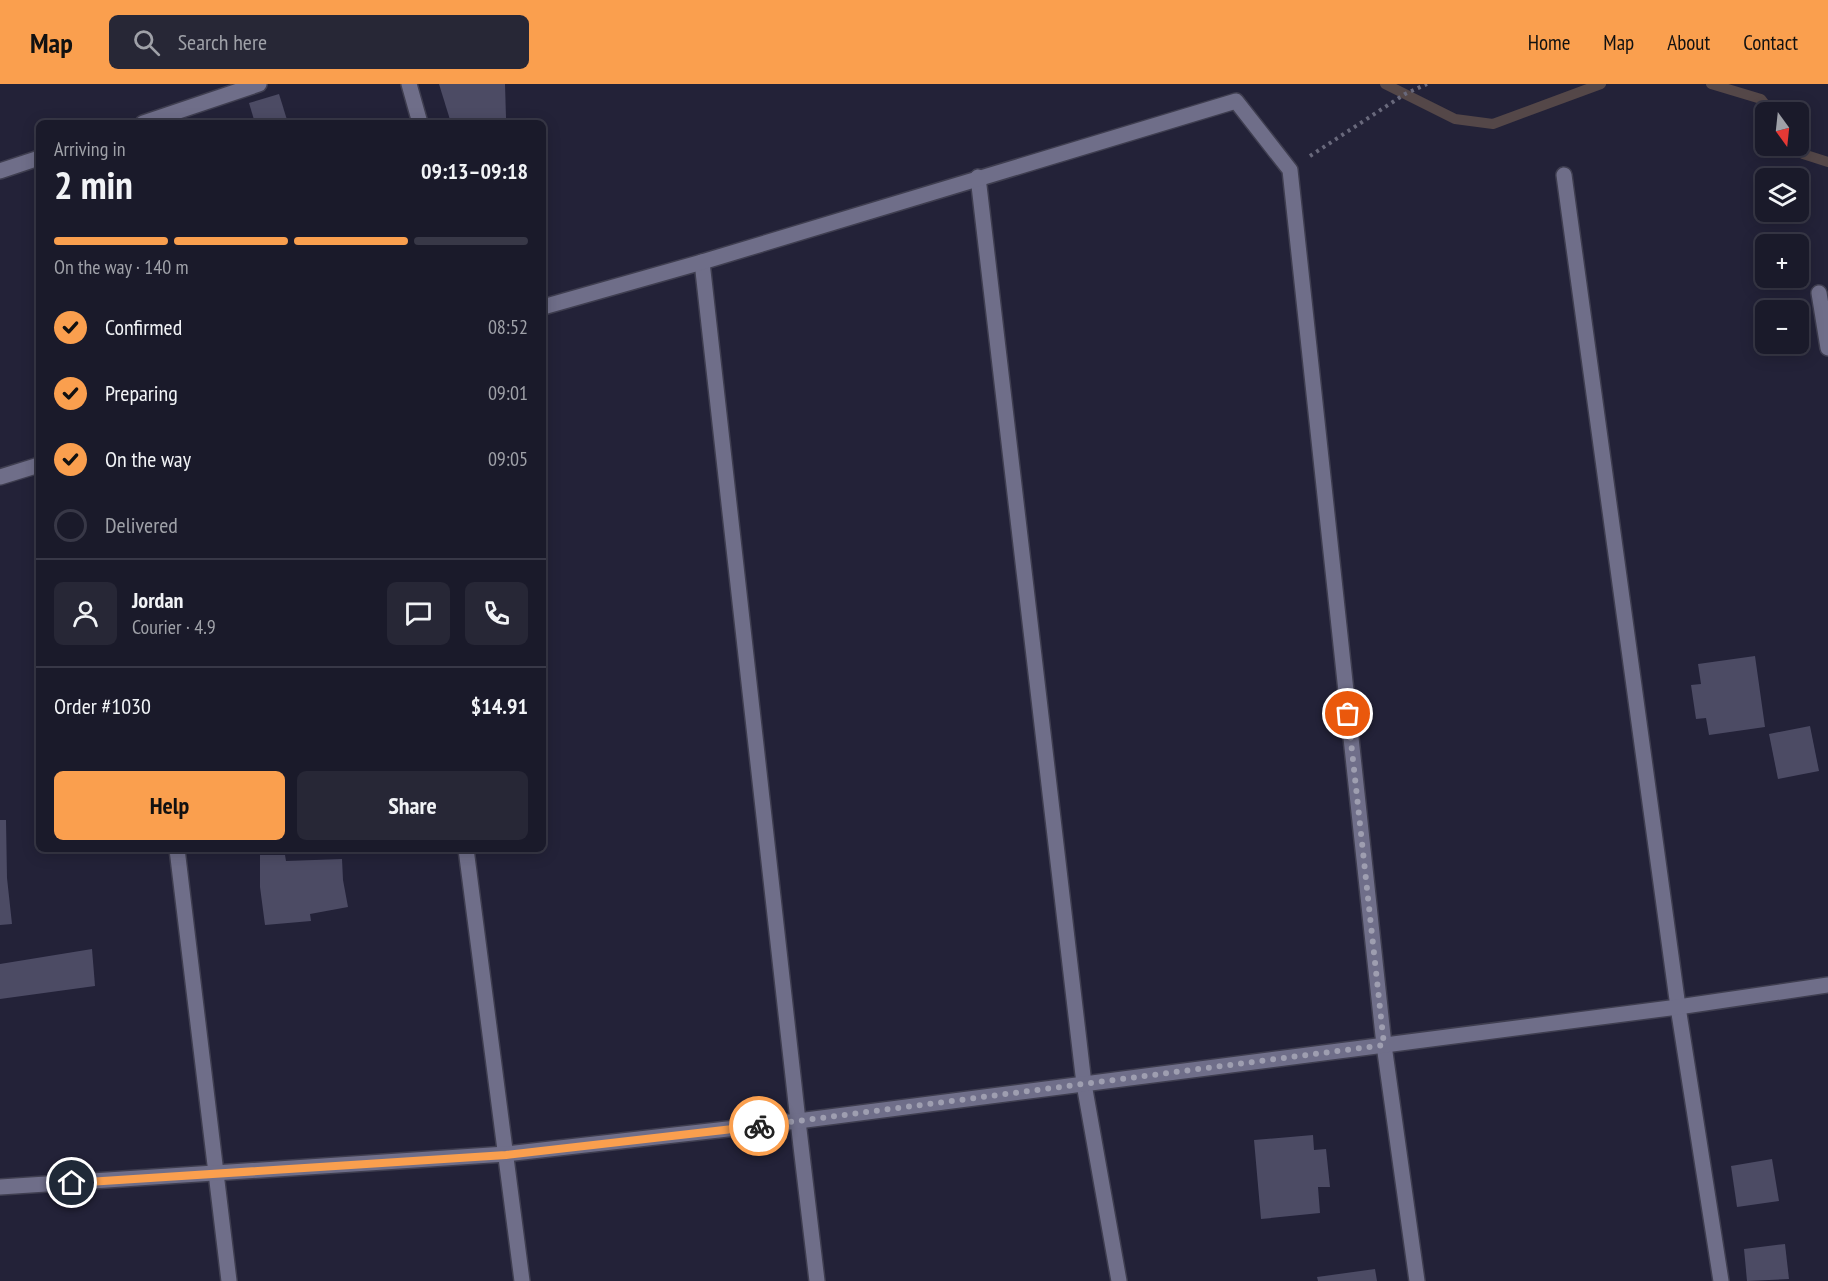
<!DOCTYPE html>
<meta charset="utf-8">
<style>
body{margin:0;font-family:"PT Sans Narrow",sans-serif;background:#272736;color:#f1f3f6;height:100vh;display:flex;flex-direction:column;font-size:22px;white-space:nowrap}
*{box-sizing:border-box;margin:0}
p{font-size:20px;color:#9fa1a8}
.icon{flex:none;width:33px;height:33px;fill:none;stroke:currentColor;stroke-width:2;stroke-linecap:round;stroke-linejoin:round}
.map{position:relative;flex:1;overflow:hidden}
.drawer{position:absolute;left:36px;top:36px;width:510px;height:732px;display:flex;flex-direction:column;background:#1a1a2a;border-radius:9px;box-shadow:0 3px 15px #0003,0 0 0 2px #383847}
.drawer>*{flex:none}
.needle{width:39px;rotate:165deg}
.fabs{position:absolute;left:1755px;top:18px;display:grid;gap:12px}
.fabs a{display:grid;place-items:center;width:54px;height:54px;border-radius:9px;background:#1a1a2a;box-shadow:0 3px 15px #0003,0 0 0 2px #383847;font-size:30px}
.pin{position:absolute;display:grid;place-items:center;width:51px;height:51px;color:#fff;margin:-26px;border:3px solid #fff;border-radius:50%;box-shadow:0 2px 6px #0007}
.courier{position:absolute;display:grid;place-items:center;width:60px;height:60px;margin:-30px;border:4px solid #fa9f4e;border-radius:50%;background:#fff;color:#222;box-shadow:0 2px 8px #0007}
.summary em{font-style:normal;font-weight:700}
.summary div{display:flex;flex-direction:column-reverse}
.summary{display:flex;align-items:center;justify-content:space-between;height:102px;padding:0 18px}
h1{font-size:39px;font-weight:700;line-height:45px}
.bar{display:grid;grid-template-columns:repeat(4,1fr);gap:9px 6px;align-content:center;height:72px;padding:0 18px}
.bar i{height:8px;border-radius:4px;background:#383847}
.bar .current{background:#fa9f4e}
.bar p{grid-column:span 4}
.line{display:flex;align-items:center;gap:15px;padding:0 18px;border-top:2px solid #383847}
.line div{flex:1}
.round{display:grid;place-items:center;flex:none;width:63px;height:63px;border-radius:9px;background:#272736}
ol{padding:0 18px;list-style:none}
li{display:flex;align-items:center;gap:18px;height:66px}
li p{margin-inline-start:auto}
li .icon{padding:6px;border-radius:50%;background:#fa9f4e;color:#111;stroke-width:4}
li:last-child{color:#9fa1a8}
li i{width:33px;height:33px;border:3px solid #383847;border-radius:50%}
.button{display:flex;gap:12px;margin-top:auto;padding:12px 18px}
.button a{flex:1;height:69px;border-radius:9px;background:#fa9f4e;color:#111;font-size:24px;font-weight:700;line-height:69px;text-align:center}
.button a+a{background:#272736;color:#f1f3f6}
header{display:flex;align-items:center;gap:36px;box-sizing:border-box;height:84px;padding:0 30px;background:#fa9f4e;color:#111}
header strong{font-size:28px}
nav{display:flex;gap:33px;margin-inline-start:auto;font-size:21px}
.search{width:420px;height:54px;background:#272736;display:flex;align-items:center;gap:15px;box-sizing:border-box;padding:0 21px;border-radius:9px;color:#9fa1a8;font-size:22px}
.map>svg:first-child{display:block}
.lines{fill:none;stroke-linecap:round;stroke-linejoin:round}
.stream{stroke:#544748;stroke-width:10}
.building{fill:#4c4b64}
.minor-casing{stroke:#3f3e50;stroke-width:18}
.path{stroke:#69697c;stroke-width:4;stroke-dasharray:3 4.5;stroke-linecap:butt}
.minor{stroke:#6f6e89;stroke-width:15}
.done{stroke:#9e9eb0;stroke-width:6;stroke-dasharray:0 10.8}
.route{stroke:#fa9f4e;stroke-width:8}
</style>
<header>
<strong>Map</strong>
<div class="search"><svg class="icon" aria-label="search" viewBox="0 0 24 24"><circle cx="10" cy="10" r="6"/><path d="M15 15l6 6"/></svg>Search here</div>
<nav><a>Home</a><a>Map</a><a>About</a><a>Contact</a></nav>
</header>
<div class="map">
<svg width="1828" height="1197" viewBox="0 0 1828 1197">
<rect width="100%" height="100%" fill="#232238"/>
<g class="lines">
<!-- stream -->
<g class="stream">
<path d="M1385 0 1455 35 1493 40 1601 0"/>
<path d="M1711 0 1761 15 1771 28"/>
<path d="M1797 62 1803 70 1828 78"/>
</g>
</g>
<!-- building -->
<g class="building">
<path d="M439 0H505L506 34 482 39H451Z"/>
<path d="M279 10 288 39H255L249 19Z"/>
<path d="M1755 572 1765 643 1709 651 1706 634 1696 635 1691 601 1701 600 1698 580Z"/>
<path d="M1810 642 1819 687 1778 695 1769 650Z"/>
<path d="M0 736H6L7 794 12 840 0 841Z"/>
<path d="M260 771H285L286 777 342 775 343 796 348 823 310 830 311 837 265 841 260 803Z"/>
<path d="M92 865 95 902 0 915V880Z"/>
<path d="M1313 1051 1314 1066 1326 1065 1330 1103H1318L1320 1129 1261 1135 1254 1056Z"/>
<path d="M1772 1075 1779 1117 1737 1123 1731 1082Z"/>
<path d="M1785 1160 1789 1195 1747 1197 1744 1165Z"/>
<path d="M1375 1185 1377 1197H1318L1317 1193Z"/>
</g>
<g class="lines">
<!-- minor casing -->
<g class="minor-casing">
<g id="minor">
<path d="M409 0 420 39"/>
<path d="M143 39 259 0"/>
<path d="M0 87 39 74"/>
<path d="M1564 91 1678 923 1721 1197"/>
<path d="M978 93 1084 1000 1119 1197"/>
<path d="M702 178 798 1037 817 1197"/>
<path d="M1819 209 1828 264"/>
<path d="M543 223 702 178 1236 17 1290 86 1384 961 1417 1197"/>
<path d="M0 393 39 381"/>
<path d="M177 765 229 1197"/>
<path d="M466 765 522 1197"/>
<path d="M0 1103 506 1070 798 1037 1678 923 1828 901"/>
</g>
</g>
<!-- path -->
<path class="path" d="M1310 72 1405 10 1427 0"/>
<!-- minor -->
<use href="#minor" class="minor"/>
</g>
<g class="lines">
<!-- done -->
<path class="done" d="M759 1042 1384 961 1348 630"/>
<!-- route -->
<path class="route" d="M72 1099 506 1071 759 1042"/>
</g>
</svg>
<div class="fabs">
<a><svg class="needle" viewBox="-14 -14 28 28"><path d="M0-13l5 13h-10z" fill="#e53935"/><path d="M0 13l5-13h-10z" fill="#9fa1a8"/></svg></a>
<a><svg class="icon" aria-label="layers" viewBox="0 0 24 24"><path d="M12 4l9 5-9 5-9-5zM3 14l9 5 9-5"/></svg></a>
<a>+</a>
<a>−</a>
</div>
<div class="pin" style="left:1348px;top:630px;background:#ea580c"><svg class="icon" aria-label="bag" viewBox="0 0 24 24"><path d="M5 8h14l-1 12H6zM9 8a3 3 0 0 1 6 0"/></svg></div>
<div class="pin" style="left:72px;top:1099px;background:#1f2937"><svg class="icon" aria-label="home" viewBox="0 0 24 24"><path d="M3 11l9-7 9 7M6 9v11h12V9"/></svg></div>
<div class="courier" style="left:759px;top:1042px"><svg class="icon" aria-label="bike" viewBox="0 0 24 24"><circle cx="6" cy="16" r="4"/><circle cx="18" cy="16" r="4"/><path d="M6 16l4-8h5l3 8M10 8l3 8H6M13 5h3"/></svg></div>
<section class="drawer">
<div class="summary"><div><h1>2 min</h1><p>Arriving in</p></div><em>09:13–09:18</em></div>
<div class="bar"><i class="current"></i><i class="current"></i><i class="current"></i><i></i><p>On the way · 140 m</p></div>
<ol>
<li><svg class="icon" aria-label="check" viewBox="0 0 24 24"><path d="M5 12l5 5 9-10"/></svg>Confirmed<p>08:52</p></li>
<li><svg class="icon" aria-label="check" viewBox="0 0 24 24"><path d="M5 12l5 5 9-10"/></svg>Preparing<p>09:01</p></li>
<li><svg class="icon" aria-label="check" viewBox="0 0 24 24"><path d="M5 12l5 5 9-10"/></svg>On the way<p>09:05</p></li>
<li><i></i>Delivered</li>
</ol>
<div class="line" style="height:108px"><a class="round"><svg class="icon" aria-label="person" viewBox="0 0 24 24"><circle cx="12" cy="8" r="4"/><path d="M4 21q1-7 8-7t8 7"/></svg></a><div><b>Jordan</b><p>Courier · 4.9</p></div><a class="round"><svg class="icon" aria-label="chat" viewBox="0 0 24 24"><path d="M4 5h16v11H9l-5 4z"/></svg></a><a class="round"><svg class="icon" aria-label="phone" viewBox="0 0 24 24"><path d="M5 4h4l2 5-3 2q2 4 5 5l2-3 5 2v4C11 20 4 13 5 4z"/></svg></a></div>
<div class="line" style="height:78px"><div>Order #1030</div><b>$14.91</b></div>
<div class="button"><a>Help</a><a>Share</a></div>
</section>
</div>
